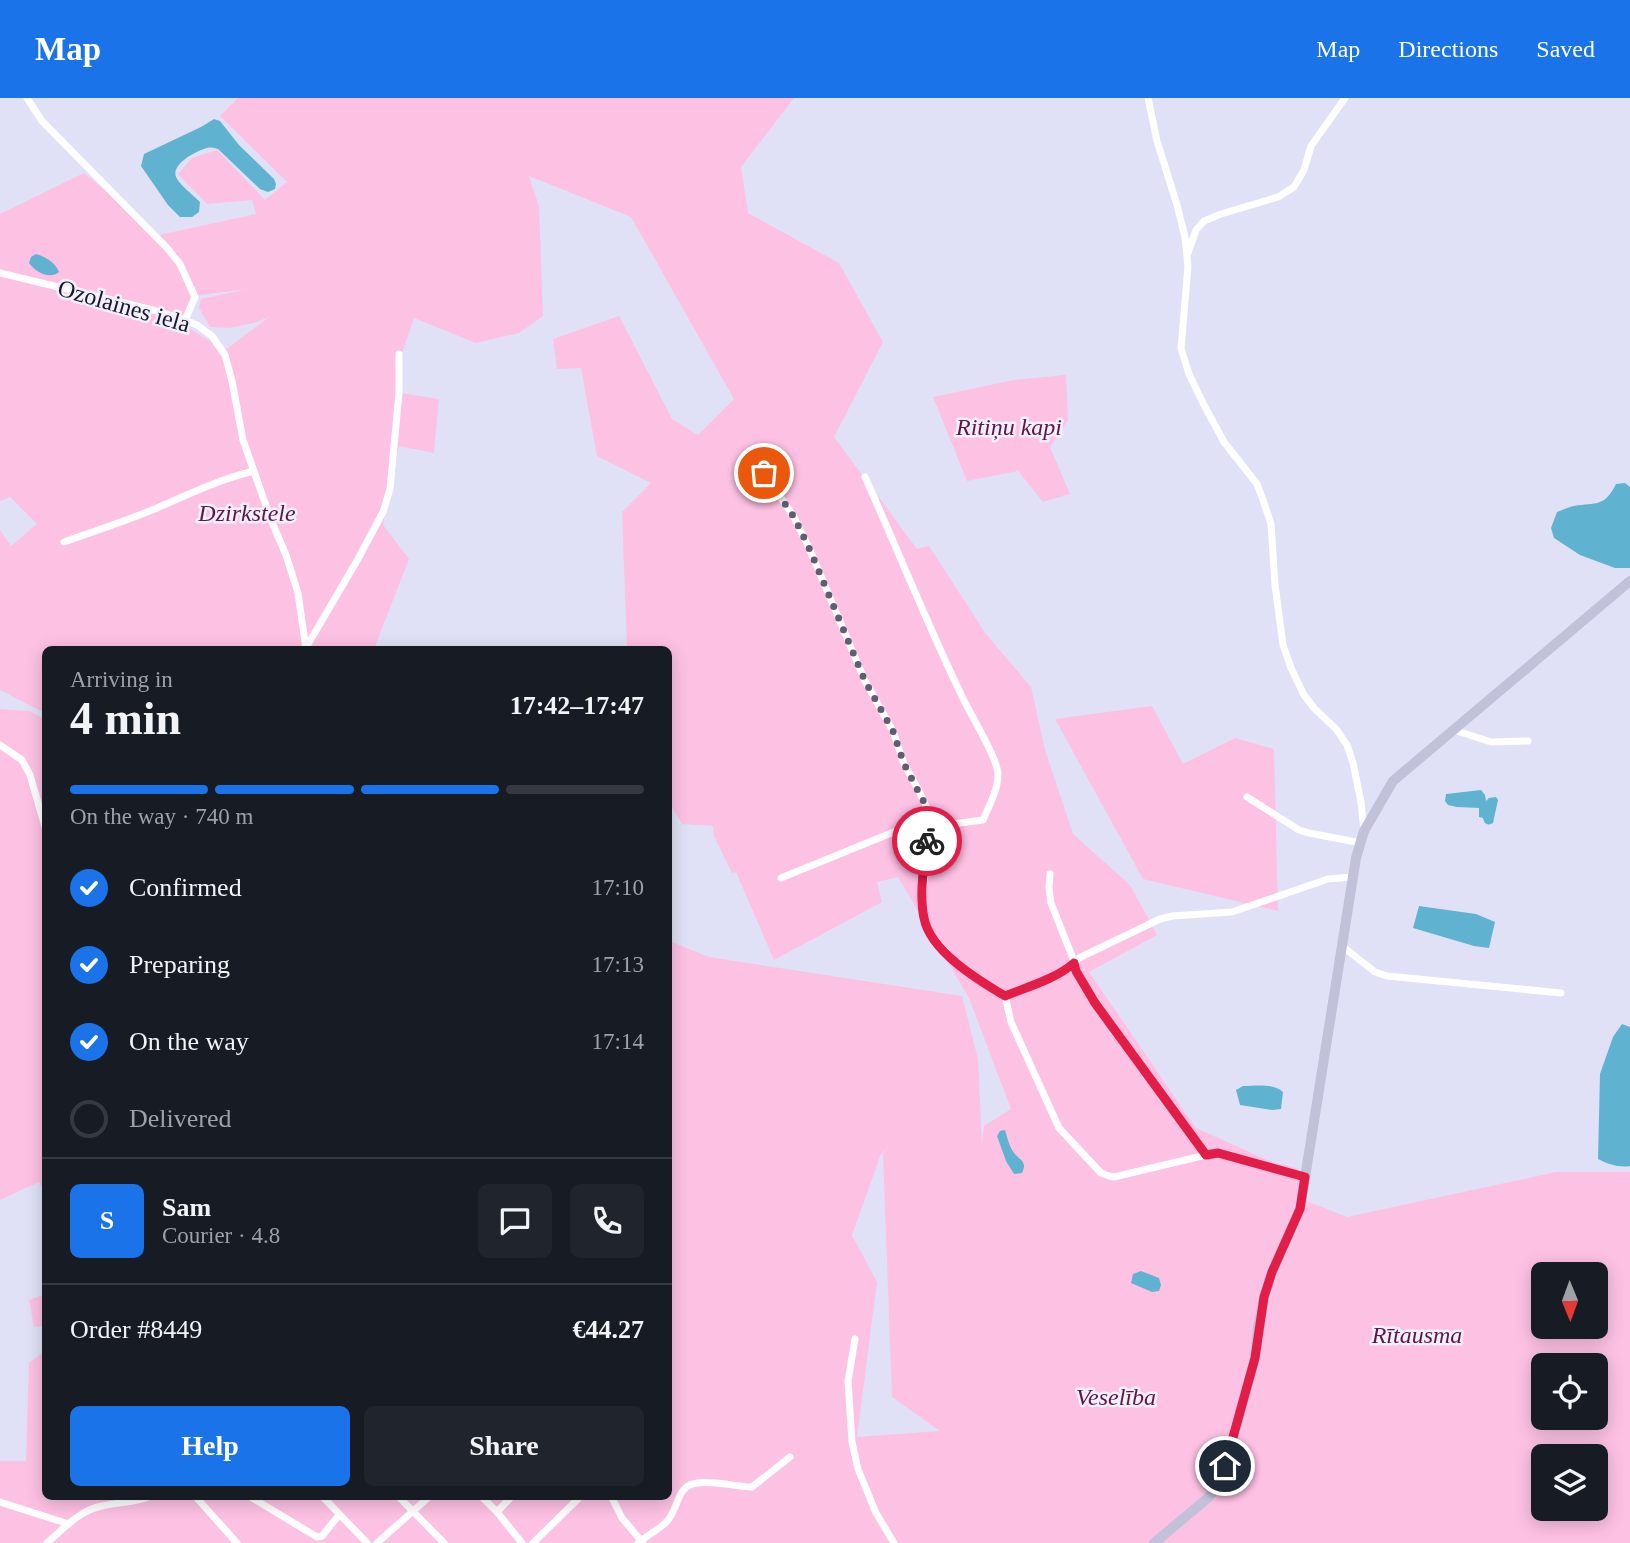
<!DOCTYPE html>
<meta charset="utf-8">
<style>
body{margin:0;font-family:"Times New Roman",serif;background:#20242c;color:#f1f3f6;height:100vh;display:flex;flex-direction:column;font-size:26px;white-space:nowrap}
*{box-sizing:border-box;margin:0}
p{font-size:23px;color:#9ea1a6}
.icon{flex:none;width:38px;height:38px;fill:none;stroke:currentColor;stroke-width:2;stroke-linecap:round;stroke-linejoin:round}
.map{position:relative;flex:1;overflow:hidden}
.details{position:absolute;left:42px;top:548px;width:630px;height:854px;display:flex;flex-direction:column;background:#171b24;border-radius:10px;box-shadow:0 4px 18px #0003}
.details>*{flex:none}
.needle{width:46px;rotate:179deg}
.tools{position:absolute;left:1531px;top:1164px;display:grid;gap:14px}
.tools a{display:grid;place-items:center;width:77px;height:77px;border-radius:10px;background:#171b24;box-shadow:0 4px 18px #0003;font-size:35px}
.pin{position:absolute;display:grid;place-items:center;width:60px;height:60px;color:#fff;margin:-30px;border:4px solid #fff;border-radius:50%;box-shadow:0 2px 7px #0007}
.courier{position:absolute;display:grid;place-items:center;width:70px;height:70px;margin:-35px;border:5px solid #e11d48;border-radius:50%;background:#fff;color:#222;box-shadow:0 2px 9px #0007}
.overview em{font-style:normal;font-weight:800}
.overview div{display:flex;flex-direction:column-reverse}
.overview{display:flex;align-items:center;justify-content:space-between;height:119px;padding:0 28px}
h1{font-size:46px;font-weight:800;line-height:52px}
.bar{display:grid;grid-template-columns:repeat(4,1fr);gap:10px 7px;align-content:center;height:84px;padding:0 28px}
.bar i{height:9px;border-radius:5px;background:#363941}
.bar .on{background:#1a73e8}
.bar p{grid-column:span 4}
.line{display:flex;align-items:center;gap:18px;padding:0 28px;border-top:2px solid #363941}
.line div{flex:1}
.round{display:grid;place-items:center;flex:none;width:74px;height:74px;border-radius:10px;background:#20242c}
ol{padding:0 28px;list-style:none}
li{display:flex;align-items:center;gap:21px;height:77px}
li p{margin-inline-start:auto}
li .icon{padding:7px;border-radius:50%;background:#1a73e8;color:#fff;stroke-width:4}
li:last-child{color:#9ea1a6}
li i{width:38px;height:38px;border:4px solid #363941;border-radius:50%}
.action{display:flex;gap:14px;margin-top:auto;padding:14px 28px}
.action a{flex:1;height:80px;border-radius:10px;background:#1a73e8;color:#fff;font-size:28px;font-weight:800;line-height:80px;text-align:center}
.action a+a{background:#20242c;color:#f1f3f6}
header{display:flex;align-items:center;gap:42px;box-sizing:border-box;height:98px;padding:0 35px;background:#1a73e8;color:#fff}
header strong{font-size:33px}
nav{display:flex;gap:38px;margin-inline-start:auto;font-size:24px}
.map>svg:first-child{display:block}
.green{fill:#fdc1e4;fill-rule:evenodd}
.water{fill:#60b3d0}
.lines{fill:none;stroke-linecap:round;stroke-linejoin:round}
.street{stroke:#fff;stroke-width:7}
.secondary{stroke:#c1c1da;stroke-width:10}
.done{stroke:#5e5e71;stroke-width:7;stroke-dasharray:0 12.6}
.route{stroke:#e11d48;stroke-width:9}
.labels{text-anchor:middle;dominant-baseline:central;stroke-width:5;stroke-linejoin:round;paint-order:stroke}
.street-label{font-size:24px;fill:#18182a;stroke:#eff0fa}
.park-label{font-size:24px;font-style:italic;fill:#601649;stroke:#eff0fa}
</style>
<header>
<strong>Map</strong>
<nav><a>Map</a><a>Directions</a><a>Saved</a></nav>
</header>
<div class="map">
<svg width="1630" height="1445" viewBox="0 0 1630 1445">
<rect width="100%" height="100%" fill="#e0e1f6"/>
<!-- green -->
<g class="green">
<path d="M238 0H794L741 69 748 115 839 165 883 244 834 339 917 451 929 448 986 536 1031 589 1045 652 1073 736 1130 787 1157 837 1089 874 1196 1030 1272 1064 1297 1070 1296 1075 1305 1079 1299 1100 1347 1119 1556 1074H1630V1445H0V1363H26L29 1265 45 1253 46 1398H668L669 843 709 859 962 898 978 961 982 1046 984 1028 1011 1011 969 900 898 779 877 784 882 804 774 862 736 774 732 775 714 738 713 728 682 726 669 704 668 551H627L622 414 651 385 597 358 581 270 557 271 553 241 619 218 672 321 698 337 734 301 631 119 529 78 539 108 543 218 519 235 476 245 414 220 402 255 401 295 439 301 434 355 399 348 383 427 409 461 374 551H46L45 612 41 613 0 592V432L11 448 37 426 10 399 0 403V116L84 75 159 137 256 116 252 102 207 106 178 76 192 60 217 52 265 102 287 84 220 18ZM247 191 201 201 199 210 210 229 229 230 254 225 269 219 220 256 211 244 183 226 194 198ZM890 1048 883 1055 892 1299 940 1333 857 1339 877 1184 852 1137 881 1056ZM1544 1176H1596V1228H1544ZM1544 1267H1596V1320H1544ZM1544 1358H1596V1410H1544Z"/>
<path d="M1066 277 1068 322 1050 349 1070 396 1043 404 1018 373 967 383 933 299 1014 282Z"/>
<path d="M1152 608 1183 666 1235 640 1274 651 1278 813 1143 781 1055 621Z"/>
<path d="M0 611 29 613 46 622 45 1094 39 1084 0 1102Z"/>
<path d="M45 1196V1228L34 1229 29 1202Z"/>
</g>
<!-- water -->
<g class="water">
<path d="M214 21 220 23 239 47 274 81 276 86 275 91 268 94 260 91 218 51C214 50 211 49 207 50 196 53 171 66 176 79 179 86 194 98 200 104L199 114 192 119H180L168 107 141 68 144 56 201 29Z"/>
<path d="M36 156C46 159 55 164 59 174 50 182 35 174 29 165L31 159Z"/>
<path d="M1625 385 1630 389V470H1615L1580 457 1554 440 1551 430 1557 414C1563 412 1568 409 1574 408 1596 404 1604 410 1616 386Z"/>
<path d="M1481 692 1485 697 1486 703 1489 700 1496 699 1498 702 1493 725C1488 728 1484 726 1483 720L1479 719V710L1457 709 1448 707 1445 703 1446 696Z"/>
<path d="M1419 808 1476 816 1495 824 1489 850 1474 848 1413 830Z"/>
<path d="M1622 926 1630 929V1068C1619 1070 1608 1066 1598 1061L1600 976 1613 939Z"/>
<path d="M1243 988C1256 988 1273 985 1283 994L1281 1011 1272 1012 1240 1007 1236 992Z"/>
<path d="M1005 1032C1007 1038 1008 1044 1011 1050 1016 1062 1029 1061 1022 1075L1014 1076 1006 1063 997 1038 1000 1033Z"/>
<path d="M1141 1173 1159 1180 1161 1187 1159 1193 1152 1194 1131 1185 1133 1176Z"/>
</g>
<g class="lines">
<!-- street -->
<g class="street">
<path d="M27 0 42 23 167 150 180 166 195 199 185 222"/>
<path d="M1148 0 1157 43 1177 107 1185 139 1188 168 1181 250 1189 276 1204 307 1224 344 1257 386 1263 402 1271 426 1275 487 1283 547 1291 570 1304 597 1314 610 1336 631 1347 647 1353 665 1361 704 1364 733"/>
<path d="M1188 155 1196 132 1204 123 1221 116 1278 99 1294 89 1304 72 1311 48 1345 0"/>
<path d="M0 175 153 212 185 222 197 227 212 238 225 257 232 283 243 342 271 422 286 457 298 495 306 551"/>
<path d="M764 375 794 419 810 452 865 583 893 633 904 666 918 691 926 708 929 729 923 798 924 821 931 837 958 867 975 880 1005 898 1011 924 1059 1030 1101 1075 1109 1078 1114 1079 1206 1057"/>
<path d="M64 444C95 433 126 423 157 410 189 396 220 381 254 373"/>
<path d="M307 548 358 461 383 414 390 391 399 295V256"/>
<path d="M1454 632 1491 644 1528 643"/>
<path d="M0 647 22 662 30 677 46 732"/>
<path d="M1247 699 1299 732 1309 735 1361 745"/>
<path d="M1050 776 1049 790 1051 805 1072 858 1076 873 1095 905 1206 1057 1218 1055 1305 1079"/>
<path d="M781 780 906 729H929L983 722C989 708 998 692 998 676 997 658 968 613 960 594 926 523 897 450 865 379"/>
<path d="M1342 848 1375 874 1387 878 1561 895"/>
<path d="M1005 898 1046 882 1067 871 1079 860 1160 821 1172 818 1232 814 1328 781 1353 779"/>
<path d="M855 1241 848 1283 852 1344 858 1371 876 1415 894 1445"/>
<path d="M195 1398 237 1445"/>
<path d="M249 1398 317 1439 322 1438 339 1417"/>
<path d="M322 1398 367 1445"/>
<path d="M398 1398 444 1445"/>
<path d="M481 1398 497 1414 522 1445"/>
<path d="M611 1398 622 1420 643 1445"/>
<path d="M0 1404 69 1426"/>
<path d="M497 1414 512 1398"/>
<path d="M47 1445C63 1431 80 1412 102 1408 119 1404 134 1405 151 1398"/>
<path d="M377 1445 430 1398"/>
<path d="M533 1445 581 1398"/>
<path d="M638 1445C647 1437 661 1431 668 1422 679 1409 677 1387 697 1385 716 1382 734 1389 752 1389L790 1359"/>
</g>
<!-- secondary -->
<path class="secondary" d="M1154 1445 1209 1399 1223 1378 1255 1260 1258 1229 1264 1199 1272 1174 1300 1111 1356 760 1364 733 1393 683 1630 483"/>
</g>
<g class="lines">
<!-- done -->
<path class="done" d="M764 375 794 419 810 452 865 583 893 633 904 666 926 708 929 729 927 743"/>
<!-- route -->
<path class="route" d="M927 743C924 767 919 796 924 820 930 853 978 882 1005 898 1027 889 1056 881 1074 865L1076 873 1095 905 1206 1057 1218 1055 1305 1079 1300 1111 1272 1174 1264 1199 1255 1260 1225 1368"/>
</g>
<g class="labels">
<!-- street labels -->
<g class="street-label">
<text transform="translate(124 208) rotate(16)">Ozolaines iela</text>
</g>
<!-- park labels -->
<g class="park-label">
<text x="1009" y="329">Ritiņu kapi</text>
<text x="247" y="415">Dzirkstele</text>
<text x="1417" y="1237">Rītausma</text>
<text x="1116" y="1299">Veselība</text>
</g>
</g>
</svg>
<div class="tools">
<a><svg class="needle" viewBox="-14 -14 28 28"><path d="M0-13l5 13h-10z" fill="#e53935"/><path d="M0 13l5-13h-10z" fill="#9ea1a6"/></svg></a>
<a><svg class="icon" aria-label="locate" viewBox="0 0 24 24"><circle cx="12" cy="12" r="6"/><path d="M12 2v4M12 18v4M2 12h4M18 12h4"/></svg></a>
<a><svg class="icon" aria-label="layers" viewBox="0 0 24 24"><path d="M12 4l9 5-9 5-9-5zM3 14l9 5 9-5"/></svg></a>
</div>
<div class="pin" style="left:764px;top:375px;background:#ea580c"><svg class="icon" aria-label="bag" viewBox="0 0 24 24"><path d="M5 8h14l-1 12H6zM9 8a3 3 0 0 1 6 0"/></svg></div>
<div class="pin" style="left:1225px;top:1368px;background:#1f2937"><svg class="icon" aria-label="home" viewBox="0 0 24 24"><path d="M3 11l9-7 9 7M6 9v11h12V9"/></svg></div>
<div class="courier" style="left:927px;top:743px"><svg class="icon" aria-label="bike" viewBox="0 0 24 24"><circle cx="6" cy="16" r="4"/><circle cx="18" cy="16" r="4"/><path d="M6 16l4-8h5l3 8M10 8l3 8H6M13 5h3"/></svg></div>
<section class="details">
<div class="overview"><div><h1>4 min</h1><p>Arriving in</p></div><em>17:42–17:47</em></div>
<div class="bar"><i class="on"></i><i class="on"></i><i class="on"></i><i></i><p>On the way · 740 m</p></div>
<ol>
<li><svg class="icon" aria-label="check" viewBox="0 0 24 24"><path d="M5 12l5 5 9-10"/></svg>Confirmed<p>17:10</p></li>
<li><svg class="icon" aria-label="check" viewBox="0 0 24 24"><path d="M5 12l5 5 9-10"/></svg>Preparing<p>17:13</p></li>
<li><svg class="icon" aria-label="check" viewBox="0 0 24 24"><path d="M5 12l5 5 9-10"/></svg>On the way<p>17:14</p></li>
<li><i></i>Delivered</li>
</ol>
<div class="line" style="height:126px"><b class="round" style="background:#1a73e8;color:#fff">S</b><div><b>Sam</b><p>Courier · 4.8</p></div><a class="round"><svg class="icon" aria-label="chat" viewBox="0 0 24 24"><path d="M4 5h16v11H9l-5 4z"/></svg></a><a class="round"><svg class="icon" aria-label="phone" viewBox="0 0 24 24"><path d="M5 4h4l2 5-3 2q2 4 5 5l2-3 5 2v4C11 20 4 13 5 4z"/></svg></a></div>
<div class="line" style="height:91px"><div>Order #8449</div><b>€44.27</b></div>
<div class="action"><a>Help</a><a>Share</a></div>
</section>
</div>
